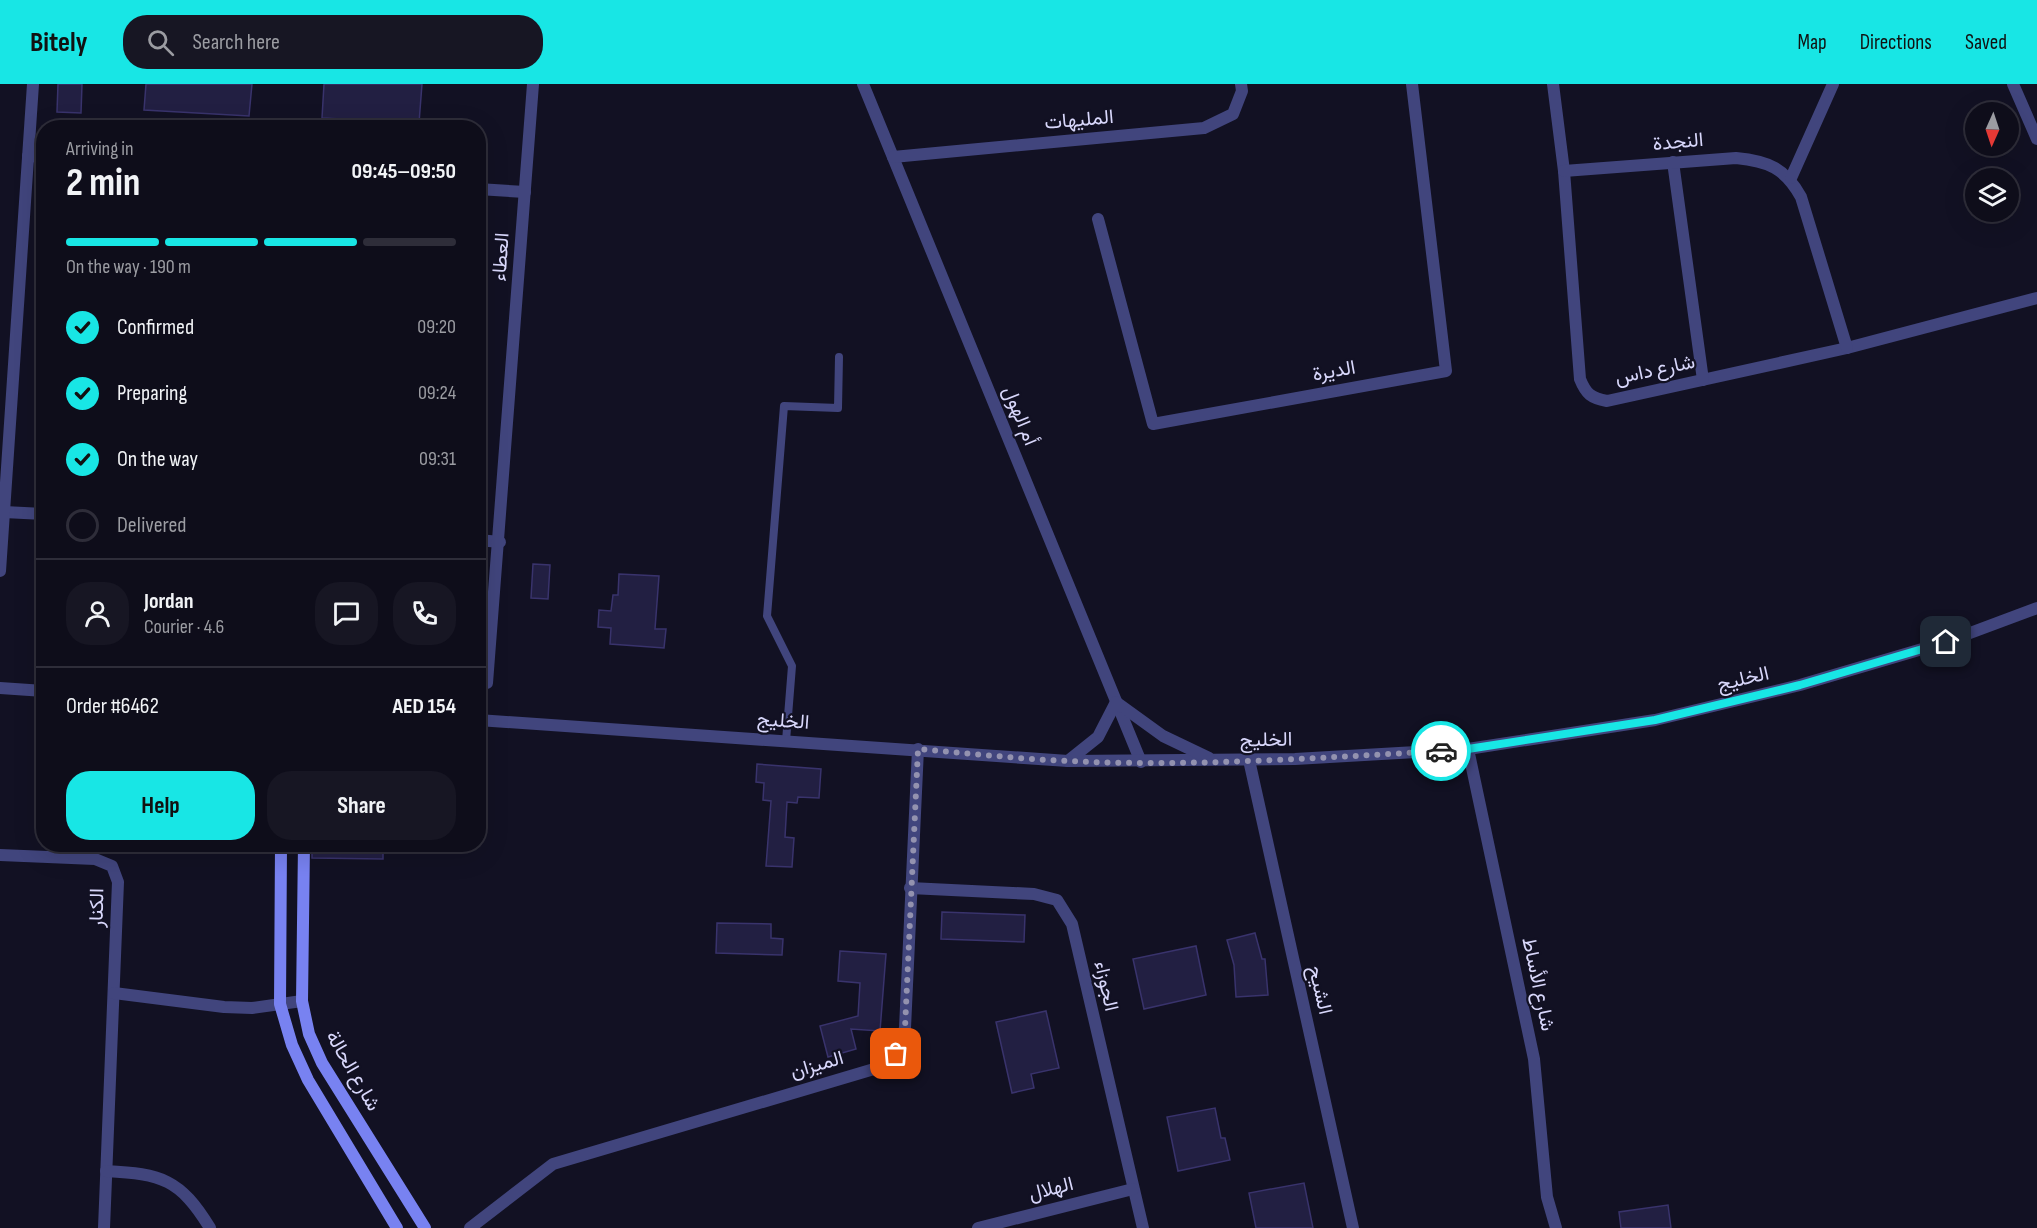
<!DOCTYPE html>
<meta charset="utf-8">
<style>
body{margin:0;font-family:"Sofia Sans Condensed",Vazirmatn,sans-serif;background:#171623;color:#f1f3f6;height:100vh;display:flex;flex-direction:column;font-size:22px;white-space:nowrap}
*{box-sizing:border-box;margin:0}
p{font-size:20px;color:#9b9ca2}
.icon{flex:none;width:33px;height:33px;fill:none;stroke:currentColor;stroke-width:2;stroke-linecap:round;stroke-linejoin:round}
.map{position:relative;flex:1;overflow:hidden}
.drawer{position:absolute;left:36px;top:36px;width:450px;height:732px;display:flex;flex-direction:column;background:#0e0d1a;border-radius:24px;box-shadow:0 6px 24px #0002,0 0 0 2px #2e2d39}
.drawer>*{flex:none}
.needle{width:39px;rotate:183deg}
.tools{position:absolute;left:1965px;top:18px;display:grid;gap:12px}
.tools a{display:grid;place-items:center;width:54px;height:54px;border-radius:50%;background:#0e0d1a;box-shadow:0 6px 24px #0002,0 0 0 2px #2e2d39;font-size:30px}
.pin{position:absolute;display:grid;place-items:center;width:51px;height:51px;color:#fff;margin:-26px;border-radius:12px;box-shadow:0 3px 9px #0006}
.courier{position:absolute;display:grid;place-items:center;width:60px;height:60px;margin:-30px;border:4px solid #18e6e5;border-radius:50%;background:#fff;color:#222;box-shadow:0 2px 8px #0007}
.overview em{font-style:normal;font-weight:700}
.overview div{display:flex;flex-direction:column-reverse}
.overview{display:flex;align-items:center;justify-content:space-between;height:102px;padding:0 30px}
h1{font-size:39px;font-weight:700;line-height:45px}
.bar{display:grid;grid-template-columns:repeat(4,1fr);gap:9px 6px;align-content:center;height:72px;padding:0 30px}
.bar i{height:8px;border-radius:4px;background:#2e2d39}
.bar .current{background:#18e6e5}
.bar p{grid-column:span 4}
.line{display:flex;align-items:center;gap:15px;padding:0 30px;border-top:2px solid #2e2d39}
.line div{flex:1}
.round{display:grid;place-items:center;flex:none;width:63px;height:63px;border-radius:24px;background:#171623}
ol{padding:0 30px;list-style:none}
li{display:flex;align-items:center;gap:18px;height:66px}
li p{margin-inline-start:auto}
li .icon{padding:6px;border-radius:50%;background:#18e6e5;color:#111;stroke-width:4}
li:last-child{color:#9b9ca2}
li i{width:33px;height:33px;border:3px solid #2e2d39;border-radius:50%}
.button{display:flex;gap:12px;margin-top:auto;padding:12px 30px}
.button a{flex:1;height:69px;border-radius:24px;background:#18e6e5;color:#111;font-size:24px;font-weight:700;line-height:69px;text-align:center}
.button a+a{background:#171623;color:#f1f3f6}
header{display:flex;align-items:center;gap:36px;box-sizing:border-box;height:84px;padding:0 30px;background:#18e6e5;color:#111}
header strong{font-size:28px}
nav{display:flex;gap:33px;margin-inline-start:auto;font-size:21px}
.search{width:420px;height:54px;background:#171623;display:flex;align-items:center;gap:15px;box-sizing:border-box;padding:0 21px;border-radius:24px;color:#9b9ca2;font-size:22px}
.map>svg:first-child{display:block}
.building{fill:#221f42;stroke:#39336c;stroke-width:1.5}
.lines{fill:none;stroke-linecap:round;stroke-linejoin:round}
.service{stroke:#41457d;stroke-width:8}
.minor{stroke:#41457d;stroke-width:12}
.tertiary{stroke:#41457d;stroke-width:12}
.secondary{stroke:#7882f1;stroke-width:12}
.done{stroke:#9392af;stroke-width:6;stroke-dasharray:0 10.8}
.route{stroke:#18e6e5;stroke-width:8}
.labels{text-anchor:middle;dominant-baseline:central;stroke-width:4.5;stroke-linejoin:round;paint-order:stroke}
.street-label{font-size:20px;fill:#d8d7fb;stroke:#121123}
</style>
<header>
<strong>Bitely</strong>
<div class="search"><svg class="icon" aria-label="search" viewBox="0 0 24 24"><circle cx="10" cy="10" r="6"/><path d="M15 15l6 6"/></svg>Search here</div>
<nav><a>Map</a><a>Directions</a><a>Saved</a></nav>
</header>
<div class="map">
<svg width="2037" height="1144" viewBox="0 0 2037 1144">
<rect width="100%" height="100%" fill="#121123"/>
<!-- building -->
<g class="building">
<path d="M58 0H82L81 29 57 28Z"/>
<path d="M146 0H252L249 32 144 26Z"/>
<path d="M324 0H422L419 39 322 34Z"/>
<path d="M533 480 550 481 548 515 531 514Z"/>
<path d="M619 490 659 492 655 545H666L664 564 610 560 611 544 598 543 599 526 611 527 613 511H618Z"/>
<path d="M757 680 821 685 819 714 798 713 797 719 787 718 785 753 794 754 792 783 766 782 771 717 763 716 764 699 756 698Z"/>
<path d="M312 760H383V775L312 774Z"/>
<path d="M942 828 1025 831 1024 858 941 855Z"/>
<path d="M717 839 771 840V854L783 855 782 871 716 869Z"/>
<path d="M1255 849 1262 875H1265L1268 911 1236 913 1234 881 1227 856Z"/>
<path d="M1196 862 1206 911 1144 925 1133 875Z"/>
<path d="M840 867 886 870 880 947 851 945 856 965 828 973 820 942 858 932 860 899 838 897Z"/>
<path d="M1046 927 1059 984 1031 990 1034 1004 1012 1009 996 938Z"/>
<path d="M1215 1024 1221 1054H1225L1230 1076 1178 1087 1167 1033Z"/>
<path d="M1304 1099 1313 1144H1256L1249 1109Z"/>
<path d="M1668 1121 1671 1144H1621L1619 1128Z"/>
</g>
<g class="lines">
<!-- service -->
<path class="service" d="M786 657 792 582 767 532 784 322 838 324 839 273"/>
<!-- minor -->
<g class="minor">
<path d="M863 0 1141 678"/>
<path d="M1553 0 1564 87 1580 295C1586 310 1591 314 1607 317L1847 264 2037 214"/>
<path d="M2013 0 2037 55"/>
<path d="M28 72 44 73"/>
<path d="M893 73 1204 44 1233 30 1242 7 1241 0"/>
<path d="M1673 78 1703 296"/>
<path d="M1564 87 1736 74C1768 77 1785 84 1801 113L1847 264"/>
<path d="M1791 94 1833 0"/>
<path d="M478 105 525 108"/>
<path d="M1098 135 1153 340 1446 287 1412 0"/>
<path d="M4 428 44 430"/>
<path d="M478 456 500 458"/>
<path d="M0 487 33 0"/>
<path d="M487 599 533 0"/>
<path d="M1249 676 1353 1144"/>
<path d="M0 771 95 775 112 782 118 798 104 1144"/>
<path d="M910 804 1034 810 1057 816 1072 840 1143 1144"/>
<path d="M114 909 224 923 252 924 302 917"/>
<path d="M106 1087C162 1090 180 1095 210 1144"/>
<path d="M470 1144 553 1080 874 985 896 970 905 944 918 665"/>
<path d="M978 1144 1133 1105"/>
</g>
<!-- tertiary -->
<g class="tertiary">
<path d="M0 604 44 607"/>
<path d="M478 636 1068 677 1295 675 1468 665 1655 636 1800 601 1946 558 2037 524"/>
<path d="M1468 665 1534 975 1547 1113 1556 1144"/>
<path d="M1068 677 1098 653 1116 618 1163 652 1209 674"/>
</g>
<!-- secondary -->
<g class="secondary">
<path d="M281 760 280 920 292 961 308 996 397 1144"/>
<path d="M304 760 302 917 309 950 322 979 425 1144"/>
</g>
</g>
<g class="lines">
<!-- done -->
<path class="done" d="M896 970 905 944 918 665C968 669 1018 675 1068 677 1192 683 1317 674 1441 667"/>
<!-- route -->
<path class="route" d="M1441 667 1468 665 1655 636 1800 601 1946 558"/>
</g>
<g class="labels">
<!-- street labels -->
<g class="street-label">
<text transform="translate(1079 36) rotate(-5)">المليهات</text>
<text transform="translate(1678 58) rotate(-5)">النجدة</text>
<text transform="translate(501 173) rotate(-86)">العطاء</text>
<text transform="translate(1655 286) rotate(-12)">شارع داس</text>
<text transform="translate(1334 287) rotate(-10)">الديرة</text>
<text transform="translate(1020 332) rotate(68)">أم الهول</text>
<text transform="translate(1743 595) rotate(-13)">الخليج</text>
<text transform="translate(783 637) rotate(4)">الخليج</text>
<text transform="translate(1266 656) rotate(-1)">الخليج</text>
<text transform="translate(97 824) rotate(-89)">الكنار</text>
<text transform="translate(1538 900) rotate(78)">شارع الأساط</text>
<text transform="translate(1106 902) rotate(77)">الجوزاء</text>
<text transform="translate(1320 906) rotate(77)">الشيح</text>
<text transform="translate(817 981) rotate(-16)">الميزان</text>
<text transform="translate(353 987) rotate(60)">شارع الحالة</text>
<text transform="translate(1051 1105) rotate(-14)">الهلال</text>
</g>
</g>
</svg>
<div class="tools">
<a><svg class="needle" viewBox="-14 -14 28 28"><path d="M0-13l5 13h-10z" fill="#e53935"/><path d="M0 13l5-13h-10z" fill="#9b9ca2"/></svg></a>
<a><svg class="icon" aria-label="layers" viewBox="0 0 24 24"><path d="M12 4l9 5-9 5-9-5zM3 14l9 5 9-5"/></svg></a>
</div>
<div class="pin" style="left:896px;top:970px;background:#ea580c"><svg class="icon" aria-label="bag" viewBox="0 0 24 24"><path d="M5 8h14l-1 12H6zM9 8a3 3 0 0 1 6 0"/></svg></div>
<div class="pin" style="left:1946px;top:558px;background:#1f2937"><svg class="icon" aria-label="home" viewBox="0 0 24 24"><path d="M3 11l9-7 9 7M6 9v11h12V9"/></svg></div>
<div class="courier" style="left:1441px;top:667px"><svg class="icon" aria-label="car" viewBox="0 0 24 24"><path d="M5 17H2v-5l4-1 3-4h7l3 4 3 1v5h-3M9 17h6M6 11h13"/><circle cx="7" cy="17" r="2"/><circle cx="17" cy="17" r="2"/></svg></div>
<section class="drawer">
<div class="overview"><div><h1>2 min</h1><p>Arriving in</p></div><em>09:45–09:50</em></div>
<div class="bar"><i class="current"></i><i class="current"></i><i class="current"></i><i></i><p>On the way · 190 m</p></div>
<ol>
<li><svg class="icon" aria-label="check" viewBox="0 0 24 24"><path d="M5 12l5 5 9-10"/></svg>Confirmed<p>09:20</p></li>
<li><svg class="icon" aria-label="check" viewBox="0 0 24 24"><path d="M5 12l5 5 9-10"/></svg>Preparing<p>09:24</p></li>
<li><svg class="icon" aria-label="check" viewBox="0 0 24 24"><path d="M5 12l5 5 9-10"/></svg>On the way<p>09:31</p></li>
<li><i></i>Delivered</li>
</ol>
<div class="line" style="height:108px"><a class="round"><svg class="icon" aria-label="person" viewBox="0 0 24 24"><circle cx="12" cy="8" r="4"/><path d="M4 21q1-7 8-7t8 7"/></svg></a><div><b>Jordan</b><p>Courier · 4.6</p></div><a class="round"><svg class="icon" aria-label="chat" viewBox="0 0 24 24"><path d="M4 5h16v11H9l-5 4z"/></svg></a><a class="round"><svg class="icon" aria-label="phone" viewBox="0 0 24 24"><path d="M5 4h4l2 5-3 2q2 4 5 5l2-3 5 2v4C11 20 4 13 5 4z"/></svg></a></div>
<div class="line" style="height:78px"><div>Order #6462</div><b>AED 154</b></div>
<div class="button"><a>Help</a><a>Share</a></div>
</section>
</div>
